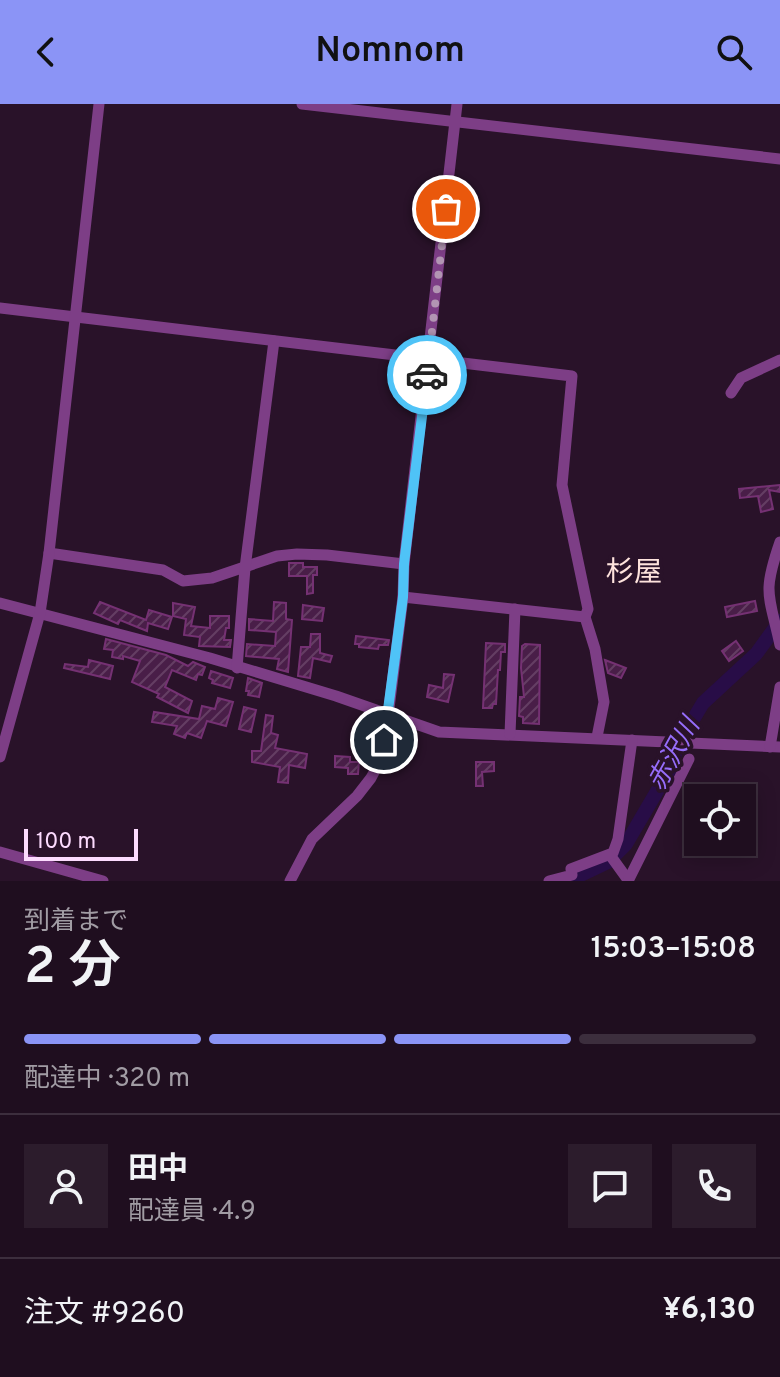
<!DOCTYPE html>
<html lang="ja">
<meta charset="utf-8">
<style>
body{margin:0;font-family:Overpass,"Noto Sans JP",sans-serif;background:#2c1c2c;color:#f1f3f6;height:100vh;display:flex;flex-direction:column;font-size:30px;white-space:nowrap}
*{box-sizing:border-box;margin:0}
p{font-size:26px;color:#a19ca4}
.icon{flex:none;width:44px;height:44px;fill:none;stroke:currentColor;stroke-width:2;stroke-linecap:round;stroke-linejoin:round}
.map{position:relative;height:777px;overflow:hidden}
.drawer{display:flex;flex-direction:column;background:#1f0e1f;flex:1}
.drawer>*{flex:none}
.tools{position:absolute;left:684px;top:680px;display:grid;gap:16px}
.tools a{display:grid;place-items:center;width:72px;height:72px;border-radius:0px;background:#1f0e1f;box-shadow:0 4px 20px #0003,0 0 0 2px #3c2e3d;font-size:40px}
.scale{position:absolute;left:24px;bottom:20px;width:114px;box-sizing:border-box;padding-left:8px;border:4px solid #fcdbfe;border-top:0;font-size:22px;line-height:28px;white-space:nowrap;color:#fcdbfe;-webkit-text-stroke:6px #291229;paint-order:stroke}
.pin{position:absolute;display:grid;place-items:center;width:68px;height:68px;color:#fff;margin:-34px;border:4px solid #fff;border-radius:50%;box-shadow:0 2px 8px #0007}
.courier{position:absolute;display:grid;place-items:center;width:80px;height:80px;margin:-40px;border:6px solid #4fc3f7;border-radius:50%;background:#fff;color:#222;box-shadow:0 2px 10px #0007}
.summary em{font-style:normal;font-weight:600}
.summary div{display:flex;flex-direction:column-reverse}
.summary{display:flex;align-items:center;justify-content:space-between;height:136px;padding:0 24px}
h1{font-size:52px;font-weight:600;line-height:60px}
.bar{display:grid;grid-template-columns:repeat(4,1fr);gap:12px 8px;align-content:center;height:96px;padding:0 24px}
.bar i{height:10px;border-radius:6px;background:#3c2e3d}
.bar .current{background:#8b94f6}
.bar p{grid-column:span 4}
.line{display:flex;align-items:center;gap:20px;padding:0 24px;border-top:2px solid #3c2e3d}
.line div{flex:1}
.round{display:grid;place-items:center;flex:none;width:84px;height:84px;border-radius:0px;background:#2c1c2c}
header{display:flex;justify-content:space-between;align-items:center;height:104px;padding:0 24px;background:#8b94f6;color:#111;font-size:36px;font-weight:600}
.map>svg:first-child{display:block}
.lines{fill:none;stroke-linecap:round;stroke-linejoin:round}
.river{stroke:#280d47;stroke-width:14}
.building{fill:url(#building-hatch);stroke:#753173;stroke-width:2}
.minor{stroke:#7d3e86;stroke-width:11}
.done{stroke:#b295b3;stroke-width:8;stroke-dasharray:0 14.4}
.route{stroke:#4fc3f7;stroke-width:10}
.labels{text-anchor:middle;dominant-baseline:central;stroke-width:7;stroke-linejoin:round;paint-order:stroke}
.water-label{font-size:26px;font-style:italic;fill:#966dfa;stroke:#291229}
.quarter-label{font-size:28px;fill:#fee3dd;stroke:#291229}
</style>
<header><svg class="icon" aria-label="back" viewBox="0 0 24 24"><path d="M15 5l-7 7 7 7"/></svg>Nomnom<svg class="icon" aria-label="search" viewBox="0 0 24 24"><circle cx="10" cy="10" r="6"/><path d="M15 15l6 6"/></svg></header>
<div class="map">
<svg width="780" height="777" viewBox="0 0 780 777">
<defs>
<pattern id="building-hatch" width="6" height="6" patternUnits="userSpaceOnUse" patternTransform="scale(2)"><rect width="6" height="6" fill="#491e48"/><path d="M-1 1l2-2M0 6l6-6M5 7l2-2" fill="none" stroke="#643e63"/></pattern>
</defs>
<rect width="100%" height="100%" fill="#291229"/>
<g class="lines">
<!-- river -->
<path class="river" d="M568 777 608 758 626 740 673 660 676 644 703 599 756 550 780 517"/>
</g>
<!-- building -->
<g class="building">
<path d="M780 381V388L769 386 773 405 761 408 758 392 740 394 739 385Z"/>
<path d="M289 459H303V463H317V471H313V489L307 490V472H289Z"/>
<path d="M755 497 757 507 727 513 725 503Z"/>
<path d="M100 498 146 516 149 506 172 513 168 525 148 519 147 527 120 516 118 520 94 509Z"/>
<path d="M274 498 286 499V515L292 516 288 568 277 565 279 555 246 552 247 540 275 542 276 528 249 526V515L273 517Z"/>
<path d="M173 499 195 503 191 522 210 524V512H229V524H226L224 536H231L230 543 199 542 200 533 184 531 186 515 173 512Z"/>
<path d="M303 501 324 504 322 517 302 515Z"/>
<path d="M311 530H320V549L332 552 330 558 313 554 310 574 298 572 301 543H310Z"/>
<path d="M356 532 389 536 388 541H379L378 545 359 543V540H355Z"/>
<path d="M106 535 166 551 188 562 193 558 205 563 202 571 198 570 196 576 172 566 165 583 192 597 188 609 157 593 159 590 132 578 140 557 123 552V555L112 553 113 546 104 545Z"/>
<path d="M736 537 743 547 729 557 722 547Z"/>
<path d="M486 539 505 540V548H501L500 566H498L496 600H493L492 604H483Z"/>
<path d="M525 540 540 541 539 620 523 619V613L519 612 520 593H524L521 564 522 542Z"/>
<path d="M89 556 113 562 110 575 64 564 65 560 88 563Z"/>
<path d="M605 556 626 564 621 574 608 569Z"/>
<path d="M211 567 233 574 230 584 212 579 213 576 209 574Z"/>
<path d="M444 570 454 571 448 598 427 593 429 581 443 584Z"/>
<path d="M248 574 262 579 259 593 248 591 249 587H246Z"/>
<path d="M218 594 233 598 226 622 207 617 201 634 187 629 185 634 174 630 177 622 152 618 154 608 199 615 202 602 215 605Z"/>
<path d="M244 603 256 606 251 628 239 625Z"/>
<path d="M266 611 273 612 271 629 278 631 275 644 307 650 305 664 289 661 288 679 278 678 280 663 252 658V647H261Z"/>
<path d="M335 652 350 653V658H359L358 670H348V664L335 663Z"/>
<path d="M476 658H494V667L482 668 483 682H476Z"/>
</g>
<g class="lines">
<!-- minor -->
<g class="minor">
<path d="M302 0 780 55"/>
<path d="M0 204 572 272 562 381 588 505 585 513 595 545 604 598 597 633"/>
<path d="M731 289 741 274 780 256"/>
<path d="M780 438C762 490 769 490 780 541"/>
<path d="M49 449 163 466 183 477 212 474 277 452 297 450 327 451 404 460"/>
<path d="M403 493 585 513"/>
<path d="M0 499 210 554 336 592 439 628 780 643"/>
<path d="M237 564 245 464 274 237"/>
<path d="M510 630 515 505"/>
<path d="M770 643 780 583"/>
<path d="M0 653 40 509 49 449 99 0"/>
<path d="M0 748 103 777"/>
<path d="M610 751 628 776"/>
<path d="M290 777 312 735 357 692 371 674 379 659 388 612 403 493 404 460 457 0"/>
<path d="M549 777 572 771 571 765 613 749 618 735 632 636"/>
<path d="M628 777 689 655"/>
</g>
</g>
<g class="lines">
<!-- done -->
<path class="done" d="M427 271 446 105"/>
<!-- route -->
<path class="route" d="M384 636 403 493 404 460 427 271"/>
</g>
<g class="labels">
<!-- water labels -->
<g class="water-label">
<text transform="translate(675 651) rotate(-61)">赤沢川</text>
</g>
<!-- quarter labels -->
<g class="quarter-label">
<text x="634" y="470">杉屋</text>
</g>
</g>
</svg>
<div class="tools">
<a><svg class="icon" aria-label="locate" viewBox="0 0 24 24"><circle cx="12" cy="12" r="6"/><path d="M12 2v4M12 18v4M2 12h4M18 12h4"/></svg></a>
</div>
<div class="scale">100 m</div>
<div class="pin" style="left:446px;top:105px;background:#ea580c"><svg class="icon" aria-label="bag" viewBox="0 0 24 24"><path d="M5 8h14l-1 12H6zM9 8a3 3 0 0 1 6 0"/></svg></div>
<div class="pin" style="left:384px;top:636px;background:#1f2937"><svg class="icon" aria-label="home" viewBox="0 0 24 24"><path d="M3 11l9-7 9 7M6 9v11h12V9"/></svg></div>
<div class="courier" style="left:427px;top:271px"><svg class="icon" aria-label="car" viewBox="0 0 24 24"><path d="M5 17H2v-5l4-1 3-4h7l3 4 3 1v5h-3M9 17h6M6 11h13"/><circle cx="7" cy="17" r="2"/><circle cx="17" cy="17" r="2"/></svg></div>
</div>
<section class="drawer">
<div class="summary"><div><h1>2 分</h1><p>到着まで</p></div><em>15:03–15:08</em></div>
<div class="bar"><i class="current"></i><i class="current"></i><i class="current"></i><i></i><p>配達中 · 320 m</p></div>
<div class="line" style="height:144px"><a class="round"><svg class="icon" aria-label="person" viewBox="0 0 24 24"><circle cx="12" cy="8" r="4"/><path d="M4 21q1-7 8-7t8 7"/></svg></a><div><b>田中</b><p>配達員 · 4.9</p></div><a class="round"><svg class="icon" aria-label="chat" viewBox="0 0 24 24"><path d="M4 5h16v11H9l-5 4z"/></svg></a><a class="round"><svg class="icon" aria-label="phone" viewBox="0 0 24 24"><path d="M5 4h4l2 5-3 2q2 4 5 5l2-3 5 2v4C11 20 4 13 5 4z"/></svg></a></div>
<div class="line" style="height:104px"><div>注文 #9260</div><b>¥6,130</b></div>
</section>
